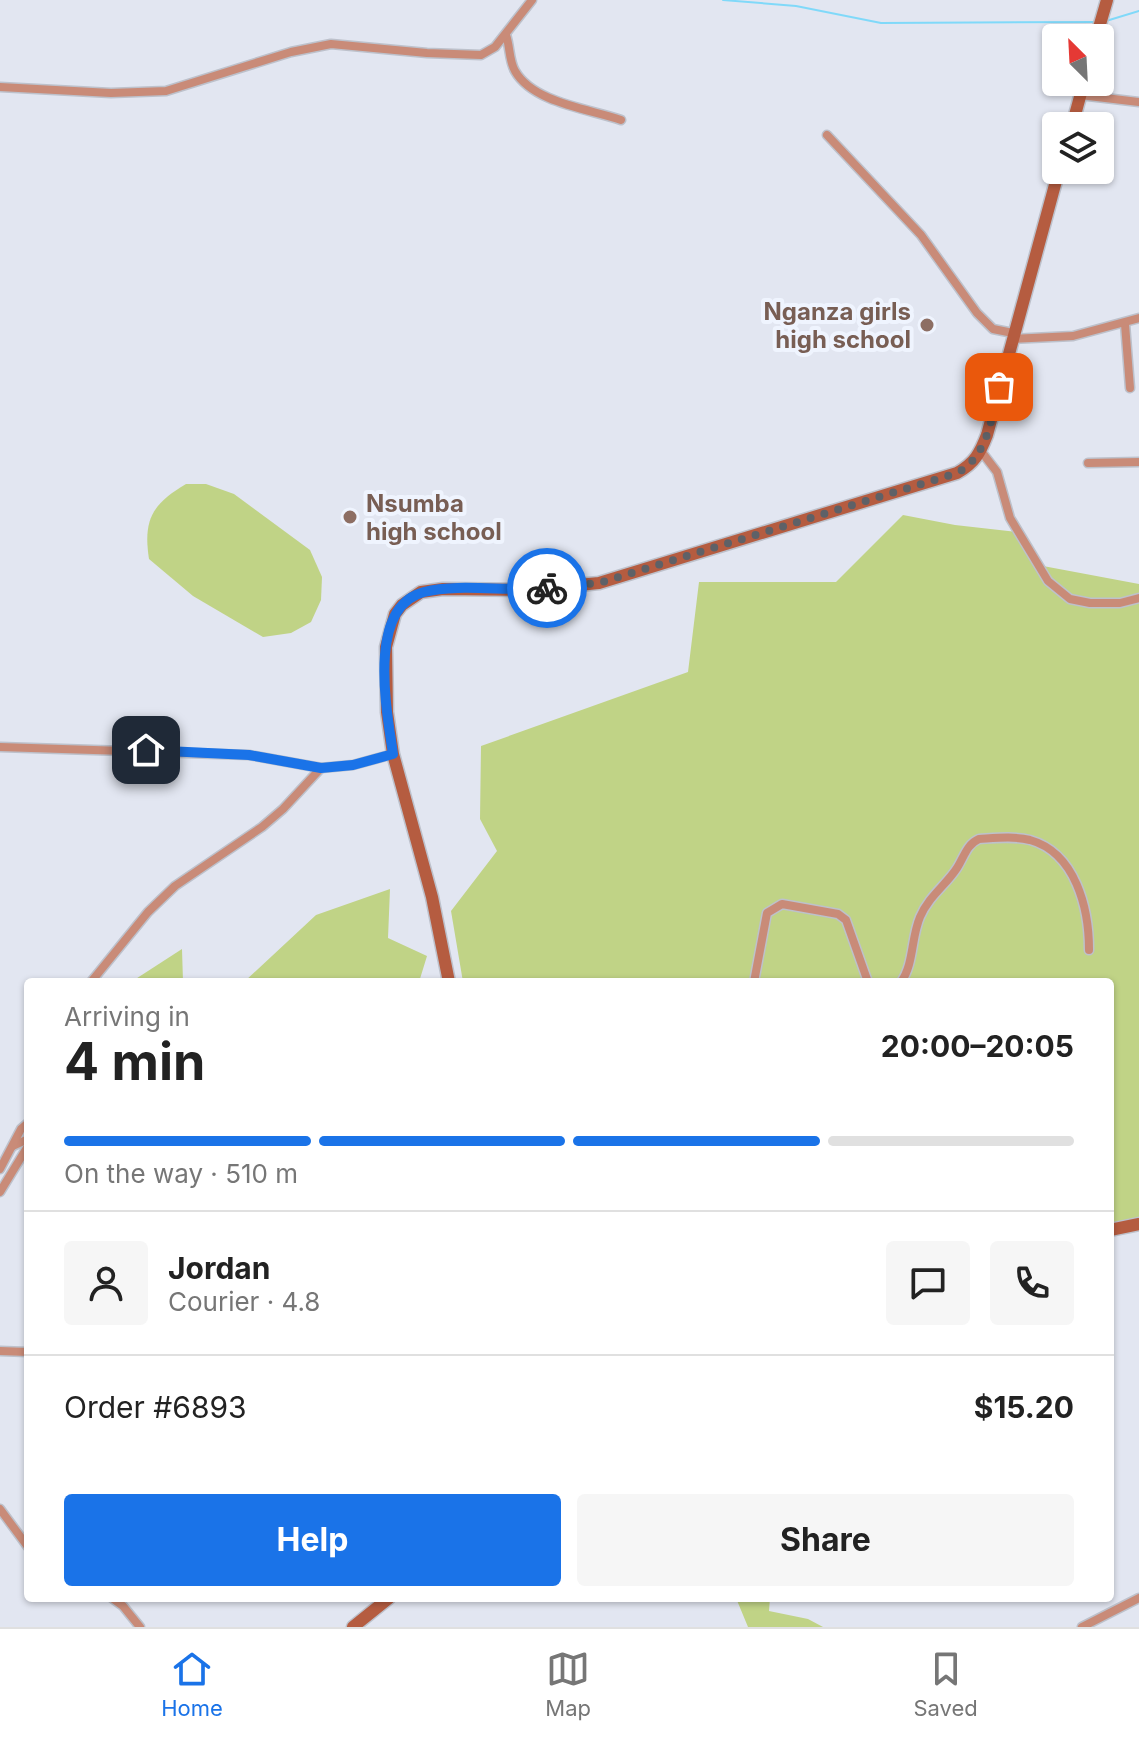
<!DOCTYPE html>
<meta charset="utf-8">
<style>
body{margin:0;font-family:Inter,sans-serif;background:#f6f6f6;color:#222;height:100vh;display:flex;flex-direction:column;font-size:30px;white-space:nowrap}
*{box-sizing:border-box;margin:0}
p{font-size:26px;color:#767676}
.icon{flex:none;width:44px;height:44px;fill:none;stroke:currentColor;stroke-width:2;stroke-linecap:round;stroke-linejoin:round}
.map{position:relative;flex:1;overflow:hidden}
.panel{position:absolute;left:24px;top:978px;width:1090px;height:624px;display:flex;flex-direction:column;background:#fff;border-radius:8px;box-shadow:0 2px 6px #0004}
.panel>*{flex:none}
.needle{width:52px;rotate:336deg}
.controls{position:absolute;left:1042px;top:24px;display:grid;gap:16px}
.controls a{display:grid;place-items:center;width:72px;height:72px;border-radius:8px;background:#fff;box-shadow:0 2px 6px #0004;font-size:40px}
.pin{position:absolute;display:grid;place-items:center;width:68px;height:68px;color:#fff;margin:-34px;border-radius:16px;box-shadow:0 4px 12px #0006}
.courier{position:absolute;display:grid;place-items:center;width:80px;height:80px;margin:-40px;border:6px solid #1a73e8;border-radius:50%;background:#fff;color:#222;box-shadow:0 2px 10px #0007}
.head em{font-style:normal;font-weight:700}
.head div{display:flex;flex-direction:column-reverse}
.head{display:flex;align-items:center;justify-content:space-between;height:136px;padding:0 40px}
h1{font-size:52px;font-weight:700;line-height:60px}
.bar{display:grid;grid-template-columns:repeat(4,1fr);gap:12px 8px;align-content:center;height:96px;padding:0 40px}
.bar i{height:10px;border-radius:6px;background:#e0e0e0}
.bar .current{background:#1a73e8}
.bar p{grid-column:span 4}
.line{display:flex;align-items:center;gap:20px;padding:0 40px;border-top:2px solid #e0e0e0}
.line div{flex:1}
.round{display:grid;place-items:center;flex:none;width:84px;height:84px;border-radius:8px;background:#f6f6f6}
.action{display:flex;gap:16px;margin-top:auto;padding:16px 40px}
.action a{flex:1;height:92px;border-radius:8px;background:#1a73e8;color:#fff;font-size:32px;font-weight:700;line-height:92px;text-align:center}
.action a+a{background:#f6f6f6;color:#222}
.tab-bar{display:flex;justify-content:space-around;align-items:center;height:112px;border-top:2px solid #e0e0e0;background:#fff;font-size:22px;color:#767676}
.tab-bar a{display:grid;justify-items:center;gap:4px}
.tab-bar .current{color:#1a73e8}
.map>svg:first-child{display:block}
.green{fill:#c0d386}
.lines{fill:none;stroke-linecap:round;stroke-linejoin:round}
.stream{stroke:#80d9f9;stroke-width:2}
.street-casing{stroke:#bdc1cb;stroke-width:11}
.secondary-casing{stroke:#bdc1cb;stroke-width:15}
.street{stroke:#c98b78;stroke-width:8}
.secondary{stroke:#b55c40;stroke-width:12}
.done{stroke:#5e6167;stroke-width:8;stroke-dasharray:0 14.4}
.route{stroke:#1a73e8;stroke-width:10}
.education-dot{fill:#8d6e63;stroke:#eff4fe;stroke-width:3}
.labels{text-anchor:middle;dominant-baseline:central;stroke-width:8;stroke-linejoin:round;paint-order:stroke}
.education-label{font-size:24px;font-weight:bold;fill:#785e54;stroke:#eff4fe;text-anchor:end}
</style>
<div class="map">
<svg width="1139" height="1627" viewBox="0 0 1139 1627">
<rect width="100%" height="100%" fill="#e2e6f1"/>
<!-- green -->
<g class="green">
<path d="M186 484H206L234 494 310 550 322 577 321 600 311 622 291 633 263 637 193 596 149 559C143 520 152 504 186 484Z"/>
<path d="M903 515 955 525 1017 532 1043 566 1139 584V1224L1110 1235V982H463L451 911 497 851 480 819 481 746 688 672 699 582H836Z"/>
<path d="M390 889 388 938 427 956 419 982H244L316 915Z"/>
<path d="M182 949 183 982H131Z"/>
<path d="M736 1598H770L769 1611 808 1619 823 1627H748Z"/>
</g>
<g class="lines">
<!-- stream -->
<g class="stream">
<path d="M723 0 796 6 881 23 1095 22"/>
<path d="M1106 21 1139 11"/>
</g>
<!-- street casing -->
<g class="street-casing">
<g id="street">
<path d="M506 35C510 46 509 61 515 71 533 103 590 109 621 120"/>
<path d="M0 87 111 93 166 91 291 52 331 44 427 53 481 55 495 47 532 0"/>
<path d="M1080 95 1139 102"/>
<path d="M827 135 921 235 977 313 993 329 1013 333"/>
<path d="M1125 324 1130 388"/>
<path d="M1012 339 1073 336 1139 318"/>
<path d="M981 451 997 472 1010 518 1048 581 1070 599 1090 603H1120L1139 598"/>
<path d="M1088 463 1139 462"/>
<path d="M0 747 249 755 321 768 353 765 393 754"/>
<path d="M91 982 148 912 175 886 262 827 283 809 321 768"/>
<path d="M754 982 767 913 782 904 838 914 846 920 868 982"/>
<path d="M901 982C914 964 911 938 920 917 929 896 946 885 957 868 964 857 967 844 979 839 996 838 1014 836 1030 840 1076 853 1089 909 1089 950"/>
<path d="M13 1146 28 1139"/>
<path d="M0 1169 21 1129 28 1123"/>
<path d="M0 1192 28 1146"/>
<path d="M0 1351 28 1352"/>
<path d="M0 1509 28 1547"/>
<path d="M112 1598 123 1606 140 1627"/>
<path d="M1082 1627 1139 1598"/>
</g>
</g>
<!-- secondary casing -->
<g class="secondary-casing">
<g id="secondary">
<path d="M1096 38 1107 0"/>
<path d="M1072 126 1084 82"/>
<path d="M449 982 432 897 393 754 387 712 386 647 395 614 402 605 421 592 443 589 527 590 599 583 957 473C975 463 980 453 987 435L1059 170"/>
<path d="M1110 1230 1139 1224"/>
<path d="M353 1627 389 1598"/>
</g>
</g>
<!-- street -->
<use href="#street" class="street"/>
<!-- secondary -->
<use href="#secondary" class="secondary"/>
</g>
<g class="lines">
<!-- done -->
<path class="done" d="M547 588 599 583 957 473C988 456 991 419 999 387"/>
<!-- route -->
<path class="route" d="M146 750 249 755 321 768 353 765 393 754C387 712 366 607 424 592 459 583 509 592 547 588"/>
</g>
<!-- markers -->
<g class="education-dot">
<circle cx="927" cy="325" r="8"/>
<circle cx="350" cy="517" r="8"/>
</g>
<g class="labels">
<!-- education labels -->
<g class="education-label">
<text x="911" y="311">Nganza girls<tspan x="911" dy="28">high school</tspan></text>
<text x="366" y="503" text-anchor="start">Nsumba<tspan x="366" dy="28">high school</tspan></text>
</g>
</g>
</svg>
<div class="controls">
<a><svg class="needle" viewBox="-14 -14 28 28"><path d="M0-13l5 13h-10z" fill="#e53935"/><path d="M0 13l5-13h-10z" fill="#767676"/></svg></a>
<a><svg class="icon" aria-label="layers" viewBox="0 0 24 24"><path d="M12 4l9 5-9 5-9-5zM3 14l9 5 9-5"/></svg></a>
</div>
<div class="pin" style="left:999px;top:387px;background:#ea580c"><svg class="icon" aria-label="bag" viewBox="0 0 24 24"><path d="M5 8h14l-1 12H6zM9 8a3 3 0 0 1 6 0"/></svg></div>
<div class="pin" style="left:146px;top:750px;background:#1f2937"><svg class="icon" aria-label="home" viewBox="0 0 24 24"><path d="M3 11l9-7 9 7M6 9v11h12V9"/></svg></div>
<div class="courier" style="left:547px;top:588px"><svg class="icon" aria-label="bike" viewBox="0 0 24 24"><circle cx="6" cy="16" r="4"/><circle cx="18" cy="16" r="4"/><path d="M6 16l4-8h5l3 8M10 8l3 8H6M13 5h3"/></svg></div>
<section class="panel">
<div class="head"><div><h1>4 min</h1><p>Arriving in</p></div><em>20:00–20:05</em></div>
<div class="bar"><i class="current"></i><i class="current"></i><i class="current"></i><i></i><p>On the way · 510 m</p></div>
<div class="line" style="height:144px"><a class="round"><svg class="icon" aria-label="person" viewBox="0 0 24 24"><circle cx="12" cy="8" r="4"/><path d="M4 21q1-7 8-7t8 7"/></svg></a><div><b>Jordan</b><p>Courier · 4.8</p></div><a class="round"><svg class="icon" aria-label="chat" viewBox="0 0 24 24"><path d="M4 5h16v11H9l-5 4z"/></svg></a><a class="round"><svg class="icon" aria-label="phone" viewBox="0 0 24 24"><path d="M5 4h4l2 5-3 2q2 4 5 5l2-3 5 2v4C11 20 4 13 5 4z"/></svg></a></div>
<div class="line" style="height:104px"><div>Order #6893</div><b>$15.20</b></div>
<div class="action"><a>Help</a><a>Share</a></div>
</section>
</div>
<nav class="tab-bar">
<a class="current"><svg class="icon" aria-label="home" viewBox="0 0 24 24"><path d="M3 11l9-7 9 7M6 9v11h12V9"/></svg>Home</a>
<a><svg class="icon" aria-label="map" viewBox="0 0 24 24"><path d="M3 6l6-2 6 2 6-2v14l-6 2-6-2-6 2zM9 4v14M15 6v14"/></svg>Map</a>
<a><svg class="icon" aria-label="saved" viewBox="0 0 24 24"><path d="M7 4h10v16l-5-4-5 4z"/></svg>Saved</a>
</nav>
